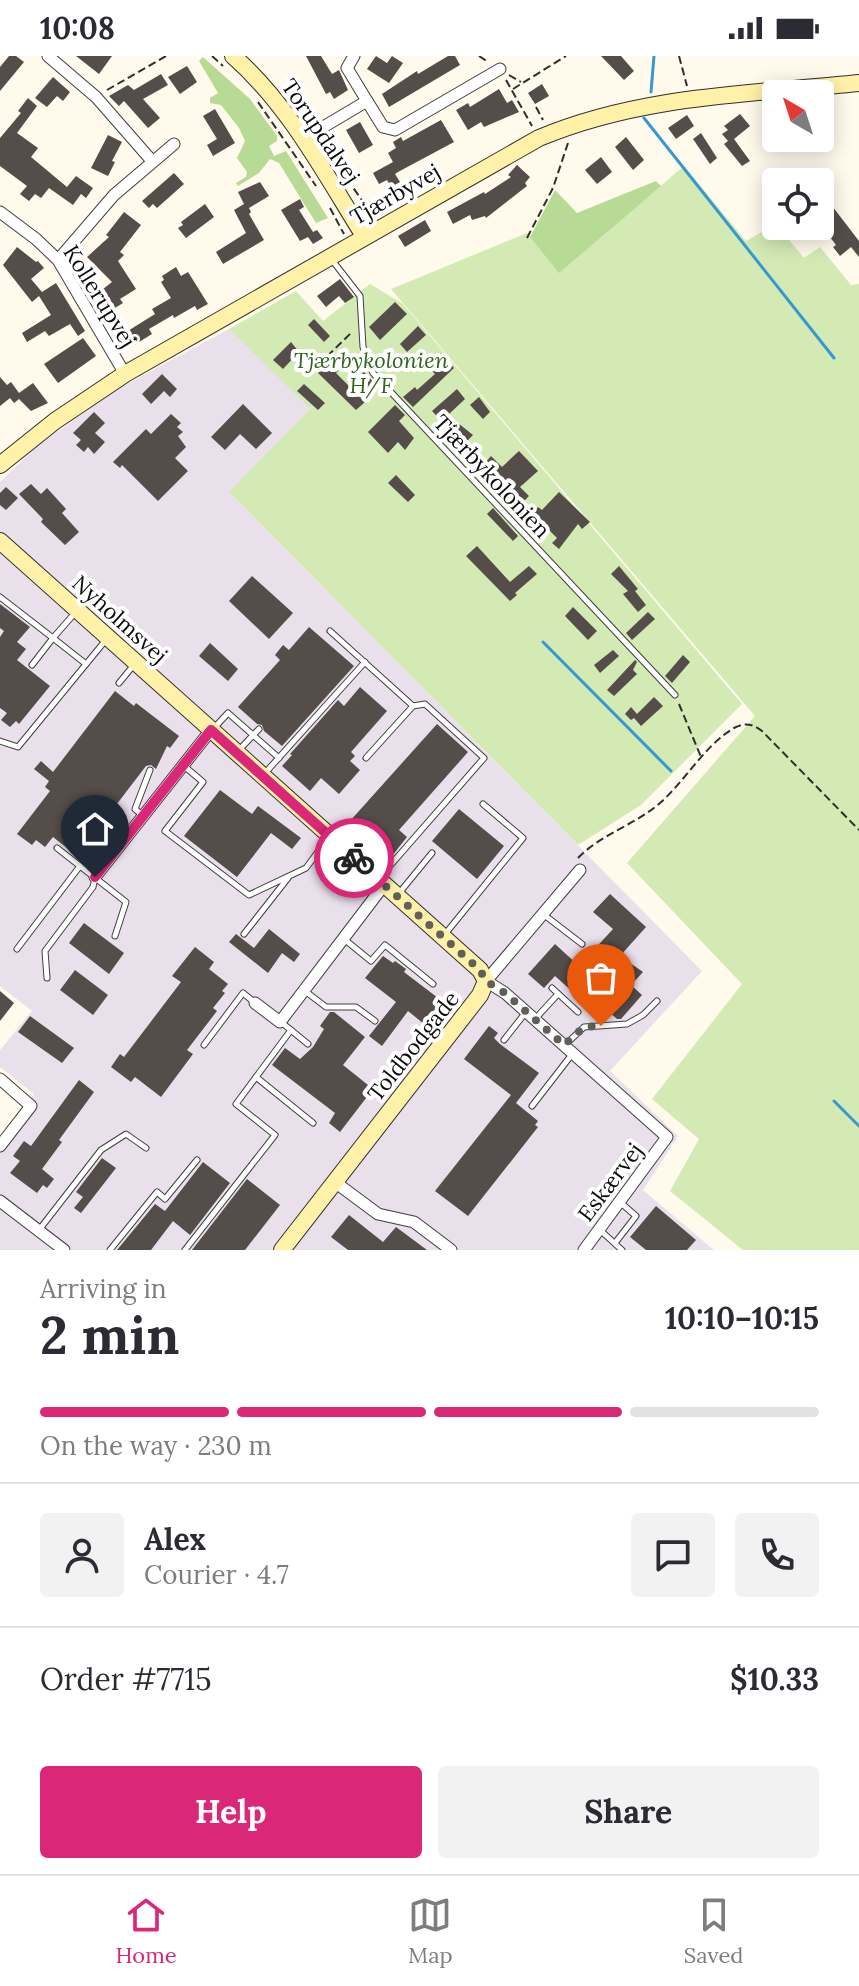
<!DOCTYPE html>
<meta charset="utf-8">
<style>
body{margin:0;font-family:Lora,serif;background:#f2f2f3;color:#2b2b33;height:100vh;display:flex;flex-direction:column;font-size:30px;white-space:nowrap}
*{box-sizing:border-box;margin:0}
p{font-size:26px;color:#7c7c81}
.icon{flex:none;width:44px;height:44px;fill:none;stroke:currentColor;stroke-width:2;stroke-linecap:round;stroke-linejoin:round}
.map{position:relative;height:1194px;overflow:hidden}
.drawer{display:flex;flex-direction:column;background:#fff;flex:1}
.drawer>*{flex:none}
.needle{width:52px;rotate:321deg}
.buttons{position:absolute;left:762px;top:24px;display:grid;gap:16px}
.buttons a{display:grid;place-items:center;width:72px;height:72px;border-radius:8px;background:#fff;box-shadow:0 4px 20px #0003;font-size:40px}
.pin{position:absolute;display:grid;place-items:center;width:68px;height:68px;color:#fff;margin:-82px -34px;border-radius:50% 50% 50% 0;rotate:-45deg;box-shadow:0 0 8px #0007}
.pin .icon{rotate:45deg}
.courier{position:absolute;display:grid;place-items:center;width:80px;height:80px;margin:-40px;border:6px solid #db2777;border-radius:50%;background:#fff;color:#222;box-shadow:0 2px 10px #0007}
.overview em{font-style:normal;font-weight:700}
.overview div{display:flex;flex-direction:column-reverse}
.overview{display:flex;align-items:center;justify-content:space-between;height:136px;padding:0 40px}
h1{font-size:52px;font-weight:700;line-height:60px}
.bar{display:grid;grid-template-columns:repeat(4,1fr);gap:12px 8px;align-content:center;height:96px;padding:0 40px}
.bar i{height:10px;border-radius:6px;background:#e1e1e2}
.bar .on{background:#db2777}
.bar p{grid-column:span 4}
.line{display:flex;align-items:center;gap:20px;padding:0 40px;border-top:2px solid #e1e1e2}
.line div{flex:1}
.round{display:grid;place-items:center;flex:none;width:84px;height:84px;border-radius:8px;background:#f2f2f3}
.action{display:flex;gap:16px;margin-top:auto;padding:16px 40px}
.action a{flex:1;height:92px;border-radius:8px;background:#db2777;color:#fff;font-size:32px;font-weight:700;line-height:92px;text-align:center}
.action a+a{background:#f2f2f3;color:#2b2b33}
.status{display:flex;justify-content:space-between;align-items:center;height:56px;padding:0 40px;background:#fff;direction:ltr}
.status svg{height:22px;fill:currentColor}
.tabs{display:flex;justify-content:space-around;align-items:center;height:112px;border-top:2px solid #e1e1e2;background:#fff;font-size:22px;color:#7c7c81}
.tabs a{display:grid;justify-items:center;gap:4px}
.tabs .on{color:#db2777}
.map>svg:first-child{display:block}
.industrial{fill:#eae0ec}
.green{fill:#d3eab5}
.forest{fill:#b7db94}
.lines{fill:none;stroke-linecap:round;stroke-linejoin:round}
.stream{stroke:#3599d0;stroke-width:3}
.building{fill:#554d49}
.lane-casing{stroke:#3f3f3f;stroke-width:7}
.street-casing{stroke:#3f3f3f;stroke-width:13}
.secondary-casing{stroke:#2e2e2e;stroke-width:18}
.path{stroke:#2e2e2e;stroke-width:2;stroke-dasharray:8 4;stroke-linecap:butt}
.lane{stroke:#fff;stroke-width:5}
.street{stroke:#fff;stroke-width:11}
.secondary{stroke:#fff1a7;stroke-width:16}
.done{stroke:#615f5a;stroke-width:8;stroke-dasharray:0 14.4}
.route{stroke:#db2777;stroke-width:10}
.labels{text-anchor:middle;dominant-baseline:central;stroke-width:8;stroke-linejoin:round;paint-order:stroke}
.street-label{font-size:22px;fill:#0c0c0c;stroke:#fff}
.park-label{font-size:22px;font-style:italic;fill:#2e651c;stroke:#fff}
</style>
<div class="status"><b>10:08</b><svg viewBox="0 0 49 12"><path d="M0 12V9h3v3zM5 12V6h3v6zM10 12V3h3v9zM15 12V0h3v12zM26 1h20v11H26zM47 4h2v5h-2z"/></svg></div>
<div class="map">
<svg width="859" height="1194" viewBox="0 0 859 1194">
<rect width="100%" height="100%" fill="#fffaec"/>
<!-- industrial -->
<path class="industrial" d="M229 273 310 353 230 437 702 915 610 1015 678 1080 643 1134 714 1194H0V1081L34 1038 0 1011V994L32 955 0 930V426L36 391 118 333Z"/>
<!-- green -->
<g class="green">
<path d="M684 110 746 185 776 168 804 202 820 191 851 229 859 228V1194H743L670 1135 699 1083 652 1043 742 928 627 807 755 660 391 233 527 177 559 216Z"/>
<path d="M370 228 403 248 742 648 641 749 578 789 229 436 310 353 229 273 296 235 323 265Z"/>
</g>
<!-- forest -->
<g class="forest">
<path d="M203 1 250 43 277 80V85L269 90 274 100 286 95 328 162 316 167 279 107 270 103 259 117 238 130 236 127 246 121 247 116 237 102 245 85 239 72 221 49 210 47V42L218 37 199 5Z"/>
<path d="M656 125 661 130 559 217 530 181 555 134 577 157Z"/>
</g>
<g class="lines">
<!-- stream -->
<g class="stream">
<path d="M651 36 654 0"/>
<path d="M644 62 834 302"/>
<path d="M543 586 671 715"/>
<path d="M834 1045 859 1070"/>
</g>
</g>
<!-- building -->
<g class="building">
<path d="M9 0H16L24 6 0 35V11Z"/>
<path d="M76 0H112L99 18Z"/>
<path d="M306 0H321L332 18 339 14 348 34 334 43 330 36 326 38Z"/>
<path d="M376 0 387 7 392 0 403 7 389 27 367 13Z"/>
<path d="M448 0H455L460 9 389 51 382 38 417 15 418 18Z"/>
<path d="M601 0H621L634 15 624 24Z"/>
<path d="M187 10 197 26 180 38 168 21Z"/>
<path d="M161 18 168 29 143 43 160 62 148 72 124 45 119 50 109 40 128 29 134 34Z"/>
<path d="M53 21 70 36 63 45 57 40 47 51 35 42Z"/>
<path d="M542 28 549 40 535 48 528 37Z"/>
<path d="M499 33 507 47 512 44 519 56 484 71 481 66 468 74 456 54 468 47 470 51Z"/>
<path d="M28 42 37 50 17 77 38 92 31 101 67 131 76 120 93 132 86 142 81 138 73 149 49 132 41 142 35 138 29 145 20 138 27 130 0 110V82L21 57 18 55Z"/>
<path d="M215 53 235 87 213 100 207 89 217 83 203 60Z"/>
<path d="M740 58 750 70 734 83 750 105 742 110 724 88 728 85 722 78 728 74 724 70Z"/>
<path d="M687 59 694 70 676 83 668 72Z"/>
<path d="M441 64 454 86 398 116 395 118 400 126 391 131 387 124 379 128 373 117 393 106 388 97 396 92 393 86 401 81 403 85Z"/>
<path d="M360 66 373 89 359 97 346 74Z"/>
<path d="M701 77 717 102 710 108 693 83Z"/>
<path d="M108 79 122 86 112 105 115 106 108 120 91 112Z"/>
<path d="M626 81 644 104 633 114 615 91Z"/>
<path d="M601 101 612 116 597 128 585 114Z"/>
<path d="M517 109 530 121 525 127 527 130 486 162 485 160 472 164 470 159 453 168 447 156 484 136 485 138 511 121 508 119Z"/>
<path d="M174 117 184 128 157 152 153 148 149 152 142 145Z"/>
<path d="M260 126 269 140 249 152 251 156 249 158 264 184 223 208 216 196 246 177 234 154 244 148 238 136Z"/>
<path d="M300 143 304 151 299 154 313 176 317 174 323 182 313 188 308 181 300 185 281 154Z"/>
<path d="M829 146 859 185V201L851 191 840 200 833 191 836 189 820 168V153Z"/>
<path d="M205 148 214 161 186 182 178 172 183 169 181 166Z"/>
<path d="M124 156 141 169 120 196 124 199 118 205 136 233 120 243 123 247 115 252 103 233 112 226 87 201 109 181 106 179Z"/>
<path d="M425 164 431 175 405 191 398 180Z"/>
<path d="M17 191 36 206 38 205 44 212 31 223 42 236 56 227 85 275 78 280 70 268 49 280 45 275 27 286 22 277 51 259 39 240 32 246 3 209Z"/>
<path d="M176 211 181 220 188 216 208 248 197 254 195 250 174 262 173 259 149 273 152 278 131 291 123 278 155 258 152 253 171 242 161 226 164 224 162 220Z"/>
<path d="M340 223 354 241 345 247 339 240 326 251 317 240Z"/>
<path d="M395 246 407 258 380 284 369 271Z"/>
<path d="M314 263 330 280 324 286 308 269Z"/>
<path d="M418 270 426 279 407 296 400 288Z"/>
<path d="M83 282 96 300 58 327 44 308Z"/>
<path d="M291 286 299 296 283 313 273 304Z"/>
<path d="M343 295 350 303 336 317 349 330 364 316 375 328 360 341 365 346 356 354 318 317 335 299 337 301Z"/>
<path d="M441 297 454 312 413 351 403 341 415 331 417 334 435 318 427 310Z"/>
<path d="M162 318 177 333 170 341 164 335 151 348 142 338Z"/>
<path d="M0 321 7 329 11 326 19 337 33 327 48 347 31 355 19 343 14 347 10 342 0 350Z"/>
<path d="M304 328 325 347 318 354 297 335Z"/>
<path d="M457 333 465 343 448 359 473 379 461 391 446 375 448 372 432 355Z"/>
<path d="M479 341 490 356 483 363 470 349Z"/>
<path d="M243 348 272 377 256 393 240 378 225 394 211 381Z"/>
<path d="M395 349 405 359 399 365 414 382 405 394 398 386 388 397 368 376Z"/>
<path d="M94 356 105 367 95 377 105 386 94 398 88 391 84 396 76 389 81 384 73 377Z"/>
<path d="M171 358 181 367 177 371 183 376 178 380 186 391 175 402 188 415 158 445 122 409 120 412 113 406 146 373 151 378Z"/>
<path d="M519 395 538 415 520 431 529 440 523 446 485 407 491 400 502 411Z"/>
<path d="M396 419 415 439 408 446 388 427Z"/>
<path d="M31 428 41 438 47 432 66 453 62 457 79 476 65 489 41 466 43 463 19 438Z"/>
<path d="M6 431 18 442 6 454 0 449V437Z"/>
<path d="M559 436 590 466 582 473 578 468 559 493 552 487 557 482 532 457 538 451 542 454Z"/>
<path d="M493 452 518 480 513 485 487 458Z"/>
<path d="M477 490 510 526 529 510 537 518 515 537 517 539 510 545 466 500Z"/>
<path d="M619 510 638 533 635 535 646 549 638 556 623 538 628 535 611 518Z"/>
<path d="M252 520 293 557 269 583 229 545Z"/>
<path d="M0 548 30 571 17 586 26 593 17 604 50 630 19 668 16 665 10 671 1 664 7 657 0 652V581L4 575 0 572Z"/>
<path d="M573 551 597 575 588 584 565 560Z"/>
<path d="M648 556 655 563 632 584 626 577Z"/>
<path d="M309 571 354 610 282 690 264 675 262 669 257 668 238 651 280 604 275 599 283 589 289 594Z"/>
<path d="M210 587 238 613 228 625 199 600Z"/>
<path d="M613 594 619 600 600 617 594 609Z"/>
<path d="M683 599 690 606 672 627 665 620Z"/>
<path d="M635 604 637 606 633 614 637 618 614 640 607 634Z"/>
<path d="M360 631 387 655 351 696 355 700 350 705 360 714 339 738 321 722 310 735 282 710 292 699 290 698 338 644 344 650Z"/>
<path d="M115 635 134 650 136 647 179 680 170 692 167 690 156 713 151 709 146 710 77 800 53 781 45 791 36 784 32 789 17 778 50 735 45 731 49 725 34 713 41 705 53 716Z"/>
<path d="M654 641 663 650 641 670 634 662 631 664 625 658 631 651 637 658Z"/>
<path d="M437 668 468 696 399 774 407 781 391 801 350 765Z"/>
<path d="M220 734 252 758 258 750 301 782 292 793 271 777 237 821 184 780Z"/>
<path d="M459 753 504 790 477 823 432 785Z"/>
<path d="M610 838 646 871 620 900 643 916 631 929 642 939 621 963H617L590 939 584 946 555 920 544 932 528 918 555 888 579 910 613 873 593 856Z"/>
<path d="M84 867 124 897 109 918 69 887Z"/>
<path d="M269 873 300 898 294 906 282 897 268 917 229 886 236 878 254 892Z"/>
<path d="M195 891 214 906 209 913 228 928 222 935 225 937 213 952 217 955 187 994 193 998 161 1041 135 1021 131 1026 111 1011 120 998 124 1001 181 926 172 920Z"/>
<path d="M383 900 393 907 395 905 406 913 404 916 442 945 424 968 408 955 382 990 369 980 396 946 365 922Z"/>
<path d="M75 914 108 939 93 959 60 934Z"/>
<path d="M0 935 14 947 0 965Z"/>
<path d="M330 956H334L365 981 343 1009 373 1033 340 1076 329 1067 335 1057 272 1009 285 992 300 1003 313 991 324 973 320 970Z"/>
<path d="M30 960 74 992 62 1007 18 976Z"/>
<path d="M489 970 498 977 494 982 500 988 539 1017 516 1047 538 1065 535 1069 538 1071 468 1160 435 1135 511 1039 464 1003Z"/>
<path d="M79 1024 94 1036 59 1084 62 1086 42 1113 54 1123 47 1132 43 1129 37 1137 10 1117 20 1105 13 1100 24 1085 31 1090Z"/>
<path d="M102 1102 116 1112 81 1157 74 1152 83 1141 76 1136Z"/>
<path d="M203 1106 230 1127 190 1179 173 1165 151 1194H117L155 1148 165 1155Z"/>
<path d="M247 1123 280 1149 245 1194H192Z"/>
<path d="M656 1150 696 1184 687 1194H646L630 1181Z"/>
<path d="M349 1159 383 1186 396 1171 427 1194H348L331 1181Z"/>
</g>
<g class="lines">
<!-- lane casing -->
<g class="lane-casing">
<g id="lane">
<path d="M332 204 360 240 363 291 373 317 675 639"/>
<path d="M0 541 53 582 74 558"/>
<path d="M330 575 413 650 366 702"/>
<path d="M32 609 53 582 86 608"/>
<path d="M119 627 133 610"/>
<path d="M215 671 228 657 279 702"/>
<path d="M0 685 18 691 105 585"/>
<path d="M240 693 259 673"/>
<path d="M184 710 203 726 165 775 249 839 306 812 329 781"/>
<path d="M266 716 365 606"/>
<path d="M142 759 135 753 150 714"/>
<path d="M57 792 126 846 115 880"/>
<path d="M381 820 484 702 425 648 413 650"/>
<path d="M400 836 432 797"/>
<path d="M543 858 582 888"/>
<path d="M446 877 523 782 483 748"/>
<path d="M244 878 288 822"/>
<path d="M344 883 371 905 385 889 433 928"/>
<path d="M17 893 80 810"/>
<path d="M47 922 45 895 93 831 95 822"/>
<path d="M552 932 578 956"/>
<path d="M305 935 326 951H356L375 965"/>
<path d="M535 963 558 938"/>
<path d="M281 966 308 988"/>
<path d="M504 984 526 956"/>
<path d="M204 989 243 937 254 946"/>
<path d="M565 989 584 971 627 968 643 959 657 945"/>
<path d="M256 1021 313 1067"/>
<path d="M532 1050 573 997"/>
<path d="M39 1174 101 1094 126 1078 146 1092"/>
<path d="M600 1174 622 1194"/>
<path d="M615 1187 636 1160 621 1147"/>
<path d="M110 1194 157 1136 165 1143 197 1104"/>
<path d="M185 1194 275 1079 236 1048 291 974"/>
</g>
</g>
<!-- street casing -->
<g class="street-casing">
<g id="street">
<path d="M48 0 96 41 152 105"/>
<path d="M354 0 347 12 367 45"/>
<path d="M303 83 367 45 383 71 395 74 500 13"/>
<path d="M0 156 36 183 58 204 125 318"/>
<path d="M58 204 114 139 174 88"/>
<path d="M580 814 486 925 505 937 667 1081 584 1194"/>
<path d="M95 821 211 674"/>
<path d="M255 947 280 966 384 829"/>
<path d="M0 1023 31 1050 0 1090"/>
<path d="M335 1126 378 1158 414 1166 451 1194"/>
<path d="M0 1145 64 1194"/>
</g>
</g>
<!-- secondary casing -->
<g class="secondary-casing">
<g id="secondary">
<path d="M233 0C289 49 325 118 364 180"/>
<path d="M0 409 55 365 125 318 539 82C641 39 751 38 859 27"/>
<path d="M0 485 480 914 486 925 480 939 282 1194"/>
</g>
</g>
<!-- path -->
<g class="path">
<path d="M212 0 223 10"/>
<path d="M479 0 488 6"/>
<path d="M679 0 687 30"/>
<path d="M509 19 521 26"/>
<path d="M506 24 532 70"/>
<path d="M513 33 566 0"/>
<path d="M107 34 166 0"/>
<path d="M258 46 316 130"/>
<path d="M536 51 543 64"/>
<path d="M340 113 373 160"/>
<path d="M330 152 344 178"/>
<path d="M527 182 553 132 568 87"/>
<path d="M310 317 352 276"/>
<path d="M679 648 701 701"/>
<path d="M578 802C601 778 635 769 660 747 686 724 704 690 734 672 745 666 753 668 762 675L859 774"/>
</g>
<!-- lane -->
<use href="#lane" class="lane"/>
<!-- street -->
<use href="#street" class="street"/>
<!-- secondary -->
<use href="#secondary" class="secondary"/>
</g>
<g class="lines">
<!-- done -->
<path class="done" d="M354 802 480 914 486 925 505 937 564 989 584 971 601 970"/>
<!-- route -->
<path class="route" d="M95 821 211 674 354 802"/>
</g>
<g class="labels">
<!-- street labels -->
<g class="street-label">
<text transform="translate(321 75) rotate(56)">Torupdalvej</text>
<text transform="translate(395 138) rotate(-30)">Tjærbyvej</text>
<text transform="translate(100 240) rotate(58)">Kollerupvej</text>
<text transform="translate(492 420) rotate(47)">Tjærbykolonien</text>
<text transform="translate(120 563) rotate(42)">Nyholmsvej</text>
<text transform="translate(413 990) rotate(-52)">Toldbodgade</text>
<text transform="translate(610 1126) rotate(-53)">Eskærvej</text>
</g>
<!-- park labels -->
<g class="park-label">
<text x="371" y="304">Tjærbykolonien<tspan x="371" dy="25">H/F</tspan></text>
</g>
</g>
</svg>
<div class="buttons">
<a><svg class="needle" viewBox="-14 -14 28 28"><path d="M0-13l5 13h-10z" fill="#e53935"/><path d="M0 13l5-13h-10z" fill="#7c7c81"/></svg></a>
<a><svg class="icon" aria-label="locate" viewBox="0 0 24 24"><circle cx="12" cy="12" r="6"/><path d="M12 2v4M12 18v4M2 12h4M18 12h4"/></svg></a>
</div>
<div class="pin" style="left:601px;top:970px;background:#ea580c"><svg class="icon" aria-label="bag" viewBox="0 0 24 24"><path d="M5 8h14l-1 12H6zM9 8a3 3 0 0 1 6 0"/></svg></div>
<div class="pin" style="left:95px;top:821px;background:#1f2937"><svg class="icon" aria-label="home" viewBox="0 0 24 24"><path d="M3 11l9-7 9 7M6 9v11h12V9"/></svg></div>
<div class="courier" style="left:354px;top:802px"><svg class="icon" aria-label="bike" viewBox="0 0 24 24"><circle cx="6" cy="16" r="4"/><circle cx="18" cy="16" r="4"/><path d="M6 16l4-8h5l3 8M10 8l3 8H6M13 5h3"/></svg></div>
</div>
<section class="drawer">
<div class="overview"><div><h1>2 min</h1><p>Arriving in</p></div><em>10:10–10:15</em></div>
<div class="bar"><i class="on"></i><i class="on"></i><i class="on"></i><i></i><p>On the way · 230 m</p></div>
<div class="line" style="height:144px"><a class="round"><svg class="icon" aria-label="person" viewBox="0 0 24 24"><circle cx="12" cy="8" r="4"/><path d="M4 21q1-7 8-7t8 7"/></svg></a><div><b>Alex</b><p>Courier · 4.7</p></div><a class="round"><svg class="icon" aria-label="chat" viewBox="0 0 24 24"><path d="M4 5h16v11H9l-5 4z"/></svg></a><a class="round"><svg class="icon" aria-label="phone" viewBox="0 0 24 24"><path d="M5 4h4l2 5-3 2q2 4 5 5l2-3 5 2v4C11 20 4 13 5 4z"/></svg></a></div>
<div class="line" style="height:104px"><div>Order #7715</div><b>$10.33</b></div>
<div class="action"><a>Help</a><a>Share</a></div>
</section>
<nav class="tabs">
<a class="on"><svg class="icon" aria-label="home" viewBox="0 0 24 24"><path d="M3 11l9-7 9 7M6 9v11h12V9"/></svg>Home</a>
<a><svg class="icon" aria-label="map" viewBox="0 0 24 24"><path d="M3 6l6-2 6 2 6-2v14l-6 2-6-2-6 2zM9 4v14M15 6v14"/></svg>Map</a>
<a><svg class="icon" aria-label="saved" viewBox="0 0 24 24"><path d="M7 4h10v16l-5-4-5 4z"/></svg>Saved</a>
</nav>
